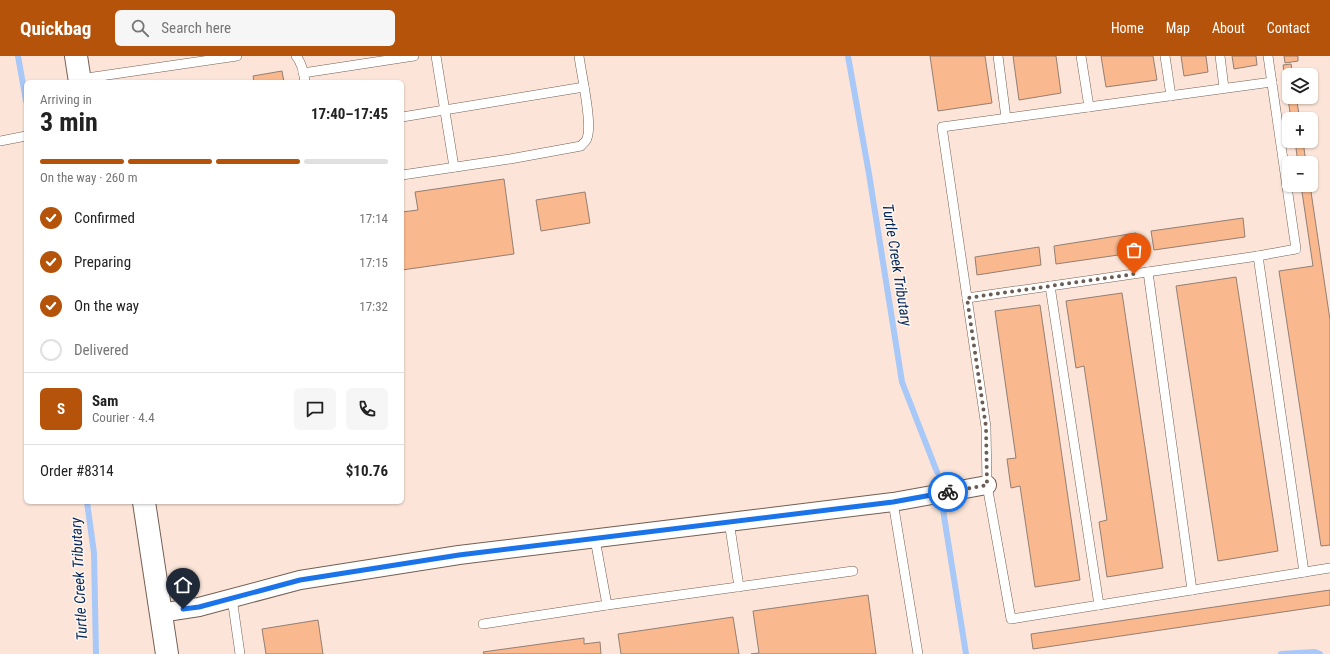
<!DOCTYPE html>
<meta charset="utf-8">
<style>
body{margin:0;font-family:"Roboto Condensed",sans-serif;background:#f6f6f6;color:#222;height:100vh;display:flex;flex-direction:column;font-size:15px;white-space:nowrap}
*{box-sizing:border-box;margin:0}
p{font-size:13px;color:#767676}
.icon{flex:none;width:22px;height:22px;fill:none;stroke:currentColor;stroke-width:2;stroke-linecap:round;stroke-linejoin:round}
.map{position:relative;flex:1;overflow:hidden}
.side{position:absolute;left:24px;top:24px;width:380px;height:424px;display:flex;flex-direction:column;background:#fff;border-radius:6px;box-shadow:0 1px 3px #0004}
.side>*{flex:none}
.tools{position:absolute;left:1282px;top:12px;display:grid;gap:8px}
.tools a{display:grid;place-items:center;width:36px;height:36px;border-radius:6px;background:#fff;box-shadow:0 1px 3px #0004;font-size:20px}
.pin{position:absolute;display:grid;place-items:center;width:34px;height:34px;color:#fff;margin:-41px -17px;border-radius:50% 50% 50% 0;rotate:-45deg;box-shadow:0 0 4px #0007}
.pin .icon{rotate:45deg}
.courier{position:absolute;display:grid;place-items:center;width:40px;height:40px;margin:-20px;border:3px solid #1a73e8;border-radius:50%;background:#fff;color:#222;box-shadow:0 1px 5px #0007}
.headline em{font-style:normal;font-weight:700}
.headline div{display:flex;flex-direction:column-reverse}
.headline{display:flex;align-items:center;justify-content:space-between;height:68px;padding:0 16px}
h1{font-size:26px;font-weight:700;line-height:30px}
.bar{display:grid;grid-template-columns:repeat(4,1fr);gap:6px 4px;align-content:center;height:48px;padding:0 16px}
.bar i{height:5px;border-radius:3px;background:#e0e0e0}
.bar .active{background:#b45309}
.bar p{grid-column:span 4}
.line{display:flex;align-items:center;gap:10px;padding:0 16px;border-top:1px solid #e0e0e0}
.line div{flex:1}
.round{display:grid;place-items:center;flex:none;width:42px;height:42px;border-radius:6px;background:#f6f6f6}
ol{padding:0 16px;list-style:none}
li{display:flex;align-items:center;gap:12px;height:44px}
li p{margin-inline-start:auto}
li .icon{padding:4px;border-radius:50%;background:#b45309;color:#fff;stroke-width:4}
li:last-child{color:#767676}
li i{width:22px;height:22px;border:2px solid #e0e0e0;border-radius:50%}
header{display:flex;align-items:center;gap:24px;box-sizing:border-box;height:56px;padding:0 20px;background:#b45309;color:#fff}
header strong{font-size:19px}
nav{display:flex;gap:22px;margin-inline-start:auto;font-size:14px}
.search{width:280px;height:36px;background:#f6f6f6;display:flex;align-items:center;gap:10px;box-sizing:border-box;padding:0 14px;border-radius:6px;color:#767676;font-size:15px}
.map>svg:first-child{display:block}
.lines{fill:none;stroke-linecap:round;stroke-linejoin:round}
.stream{stroke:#a8c8f7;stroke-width:6}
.building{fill:#fab88e;stroke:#937f73}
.lane-casing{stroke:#735f53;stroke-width:10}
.street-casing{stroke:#735f53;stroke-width:20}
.highway-casing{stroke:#735f53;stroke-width:24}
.lane{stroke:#fff;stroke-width:9}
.street{stroke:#fff;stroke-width:18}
.highway{stroke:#fff;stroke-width:22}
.done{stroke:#6a5d55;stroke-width:4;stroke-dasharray:0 7.2}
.route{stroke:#1a73e8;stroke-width:5}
.labels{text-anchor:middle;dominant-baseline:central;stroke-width:3;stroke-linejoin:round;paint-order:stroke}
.water-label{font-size:15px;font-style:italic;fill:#042759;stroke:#fff6f0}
</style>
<header>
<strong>Quickbag</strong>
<div class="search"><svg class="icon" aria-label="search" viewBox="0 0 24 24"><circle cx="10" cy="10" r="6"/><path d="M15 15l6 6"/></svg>Search here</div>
<nav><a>Home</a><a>Map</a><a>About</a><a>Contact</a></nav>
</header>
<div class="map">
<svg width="1330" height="598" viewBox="0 0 1330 598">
<rect width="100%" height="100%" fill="#fce5d8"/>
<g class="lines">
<!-- stream -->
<g class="stream">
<path d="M18 0 26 45"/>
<path d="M848 0 869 118 902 326 937 416"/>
<path d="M87 446 94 497 96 598"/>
<path d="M943 454 966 598"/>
<path d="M1281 598 1315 596 1320 598"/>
</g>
</g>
<!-- building -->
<g class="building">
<path d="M930 0H985L992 47 938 55Z"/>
<path d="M1013 0H1056L1061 37 1019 44Z"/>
<path d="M1101 0H1153L1157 24 1106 31Z"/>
<path d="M1181 0H1206L1208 16 1184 20Z"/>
<path d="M1232 0H1256L1257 9 1234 13Z"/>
<path d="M1284 0H1298V5L1285 7Z"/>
<path d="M1291 8 1293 19H1289V41H1296L1300 63H1291L1283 9Z"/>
<path d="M282 15 284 26H254L253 20Z"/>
<path d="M1295 85H1303L1306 107H1298Z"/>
<path d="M504 123 514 198 402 214V156L418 154 415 136Z"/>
<path d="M1301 129H1310L1330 264V489L1321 490 1279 215 1313 210Z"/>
<path d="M585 136 590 167 541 175 536 144Z"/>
<path d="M1243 162 1245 181 1154 194 1151 175Z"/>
<path d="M1136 177 1139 196 1056 208 1054 190Z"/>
<path d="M1039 191 1041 209 977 219 975 201Z"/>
<path d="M1236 221 1278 495 1218 505 1176 230Z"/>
<path d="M1122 237 1163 512 1107 521 1099 466 1107 464 1084 310 1076 312 1066 245Z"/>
<path d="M1040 249 1080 524 1035 531 1020 430 1011 432 1007 403 1016 402 995 255Z"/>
<path d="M1330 534V549L1033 593 1031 578Z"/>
<path d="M868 539 876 598H751L759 597 753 555Z"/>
<path d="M733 561 739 598H621L618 578Z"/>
<path d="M318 564 323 598H266L262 573Z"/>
<path d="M584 582V588L600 586 601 598H484L483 596Z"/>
</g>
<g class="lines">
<!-- lane casing -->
<g class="lane-casing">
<g id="lane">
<path d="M296 0C302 7 304 17 305 26"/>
<path d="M436 0 454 111"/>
<path d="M998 0 1006 62"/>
<path d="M1081 0 1089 51"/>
<path d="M1165 0 1171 40"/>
<path d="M1220 0 1224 32"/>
<path d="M1268 0 1296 193 1258 200 1304 516"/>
<path d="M303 17 414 0"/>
<path d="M80 23 237 0"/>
<path d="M1272 26 942 71 986 371 987 429 1011 563 1330 512"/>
<path d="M402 61 584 31"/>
<path d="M0 85 26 80"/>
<path d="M402 119 510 103 581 90C583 87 587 85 587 82 593 68 581 17 579 0"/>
<path d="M1148 216 1192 534"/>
<path d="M1050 230 1099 549"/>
<path d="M967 242 1258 200"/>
<path d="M893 446 918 598"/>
<path d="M729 465 739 531"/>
<path d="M595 483 607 549"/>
<path d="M232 542 240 598"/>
<path d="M483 568 607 549 853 515"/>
</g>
</g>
<!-- street casing -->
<g class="street-casing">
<path id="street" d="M160 557 199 551 300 524 459 499 893 446 987 429"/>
</g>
<!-- highway casing -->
<g class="highway-casing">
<g id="highway">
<path d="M76 0 80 26"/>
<path d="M144 446 167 598"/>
</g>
</g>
<!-- lane -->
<use href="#lane" class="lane"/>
<!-- street -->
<use href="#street" class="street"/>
<!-- highway -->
<use href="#highway" class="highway"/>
</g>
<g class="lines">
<!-- done -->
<path class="done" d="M948 436 987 429 986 371 967 242 1134 218"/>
<!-- route -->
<path class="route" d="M183 553 199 551 300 524 459 499 893 446 948 436"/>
</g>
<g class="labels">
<!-- water labels -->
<g class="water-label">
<text transform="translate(897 209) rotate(81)">Turtle Creek Tributary</text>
<text transform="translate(79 523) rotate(-93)">Turtle Creek Tributary</text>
</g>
</g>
</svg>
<div class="tools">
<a><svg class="icon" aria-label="layers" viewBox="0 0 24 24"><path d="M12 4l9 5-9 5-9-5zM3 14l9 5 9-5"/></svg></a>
<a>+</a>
<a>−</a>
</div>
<div class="pin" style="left:1134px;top:218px;background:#ea580c"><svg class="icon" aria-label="bag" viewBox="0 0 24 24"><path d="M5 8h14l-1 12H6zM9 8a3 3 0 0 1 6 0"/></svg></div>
<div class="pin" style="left:183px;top:553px;background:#1f2937"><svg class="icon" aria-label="home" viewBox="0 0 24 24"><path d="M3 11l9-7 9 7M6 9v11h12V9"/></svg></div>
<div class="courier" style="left:948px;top:436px"><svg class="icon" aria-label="bike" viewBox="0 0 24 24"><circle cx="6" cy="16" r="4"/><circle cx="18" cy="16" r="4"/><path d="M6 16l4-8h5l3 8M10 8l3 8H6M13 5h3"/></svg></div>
<section class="side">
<div class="headline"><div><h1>3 min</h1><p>Arriving in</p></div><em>17:40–17:45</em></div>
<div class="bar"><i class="active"></i><i class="active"></i><i class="active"></i><i></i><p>On the way · 260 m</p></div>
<ol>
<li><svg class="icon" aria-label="check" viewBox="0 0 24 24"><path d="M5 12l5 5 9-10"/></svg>Confirmed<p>17:14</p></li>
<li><svg class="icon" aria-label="check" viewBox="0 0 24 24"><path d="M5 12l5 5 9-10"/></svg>Preparing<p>17:15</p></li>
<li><svg class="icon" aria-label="check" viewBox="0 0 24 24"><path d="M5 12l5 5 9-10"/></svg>On the way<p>17:32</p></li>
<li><i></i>Delivered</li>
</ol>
<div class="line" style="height:72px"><b class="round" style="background:#b45309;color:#fff">S</b><div><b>Sam</b><p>Courier · 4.4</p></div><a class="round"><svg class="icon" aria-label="chat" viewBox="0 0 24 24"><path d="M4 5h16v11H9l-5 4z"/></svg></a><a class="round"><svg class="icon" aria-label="phone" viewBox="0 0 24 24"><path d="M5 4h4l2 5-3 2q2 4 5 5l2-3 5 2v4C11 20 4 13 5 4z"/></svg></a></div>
<div class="line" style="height:52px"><div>Order #8314</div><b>$10.76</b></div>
</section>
</div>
